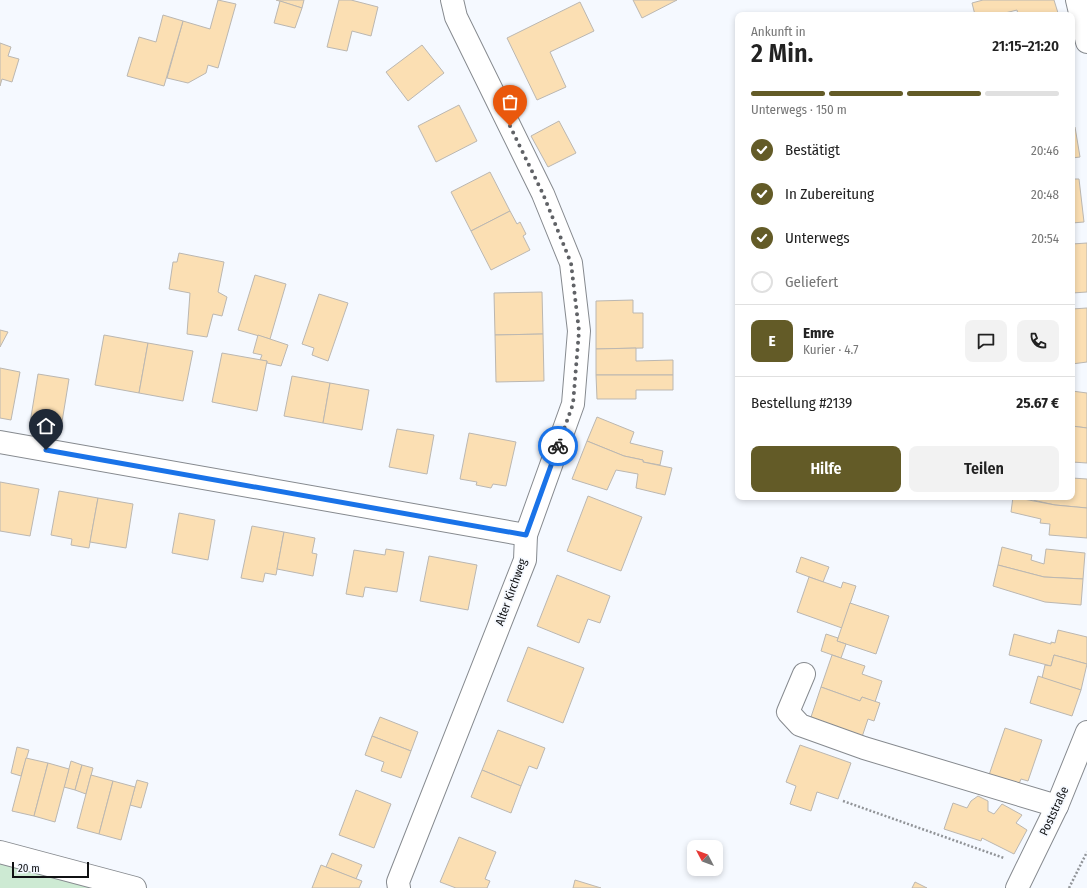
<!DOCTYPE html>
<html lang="de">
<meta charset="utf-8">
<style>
body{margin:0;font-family:"Fira Sans Condensed",sans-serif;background:#f2f2f2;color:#222;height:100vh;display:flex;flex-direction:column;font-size:15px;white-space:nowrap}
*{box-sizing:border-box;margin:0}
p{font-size:13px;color:#767676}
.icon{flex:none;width:22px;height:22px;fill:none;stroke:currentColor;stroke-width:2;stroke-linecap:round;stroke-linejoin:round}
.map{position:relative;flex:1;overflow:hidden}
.panel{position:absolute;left:735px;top:12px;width:340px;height:488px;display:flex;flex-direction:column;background:#fff;border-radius:8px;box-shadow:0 2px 6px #0003}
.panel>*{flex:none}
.needle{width:26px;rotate:311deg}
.controls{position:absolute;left:687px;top:840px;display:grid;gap:8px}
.controls a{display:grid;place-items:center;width:36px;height:36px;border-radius:8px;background:#fff;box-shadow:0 2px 6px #0003;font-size:20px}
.scale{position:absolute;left:12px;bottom:10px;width:77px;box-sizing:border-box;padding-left:4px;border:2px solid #101113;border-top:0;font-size:11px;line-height:14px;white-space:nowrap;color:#101113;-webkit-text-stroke:3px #f5f9ff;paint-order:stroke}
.pin{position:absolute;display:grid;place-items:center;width:34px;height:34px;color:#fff;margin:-41px -17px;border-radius:50% 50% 50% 0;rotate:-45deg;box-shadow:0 0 4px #0007}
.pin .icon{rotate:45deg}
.courier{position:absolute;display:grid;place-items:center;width:40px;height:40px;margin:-20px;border:3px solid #1a73e8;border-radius:50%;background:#fff;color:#222;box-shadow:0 1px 5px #0007}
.overview em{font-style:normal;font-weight:600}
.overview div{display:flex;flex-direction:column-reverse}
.overview{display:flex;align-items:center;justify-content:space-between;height:68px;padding:0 16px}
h1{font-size:26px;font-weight:600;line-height:30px}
.bar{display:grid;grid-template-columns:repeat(4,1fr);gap:6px 4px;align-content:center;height:48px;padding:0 16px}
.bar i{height:5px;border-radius:3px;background:#e0e0e0}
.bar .selected{background:#635b27}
.bar p{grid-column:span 4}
.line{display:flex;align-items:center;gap:10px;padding:0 16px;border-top:1px solid #e0e0e0}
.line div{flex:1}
.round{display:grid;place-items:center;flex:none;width:42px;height:42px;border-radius:8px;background:#f2f2f2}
ol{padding:0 16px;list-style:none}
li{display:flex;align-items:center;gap:12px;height:44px}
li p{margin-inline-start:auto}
li .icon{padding:4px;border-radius:50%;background:#635b27;color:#fff;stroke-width:4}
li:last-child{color:#767676}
li i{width:22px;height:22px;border:2px solid #e0e0e0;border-radius:50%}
.cta{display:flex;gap:8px;margin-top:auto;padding:8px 16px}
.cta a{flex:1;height:46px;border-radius:8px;background:#635b27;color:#fff;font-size:16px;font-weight:600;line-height:46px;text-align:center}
.cta a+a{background:#f2f2f2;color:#222}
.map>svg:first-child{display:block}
.green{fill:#cdead3}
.building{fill:#fbdfb3;stroke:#bbb7b1}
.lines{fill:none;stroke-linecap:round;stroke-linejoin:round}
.minor-casing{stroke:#868a8f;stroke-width:24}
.path{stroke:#919498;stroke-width:2.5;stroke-dasharray:2 2;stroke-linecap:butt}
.minor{stroke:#fff;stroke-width:22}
.done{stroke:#606266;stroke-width:4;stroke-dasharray:0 7.2}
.route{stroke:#1a73e8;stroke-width:5}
.labels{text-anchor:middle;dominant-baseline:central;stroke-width:3.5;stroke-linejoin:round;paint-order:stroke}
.street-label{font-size:12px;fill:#101113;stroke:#f5f9ff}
</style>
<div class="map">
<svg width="1087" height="888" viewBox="0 0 1087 888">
<rect width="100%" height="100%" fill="#f5f9ff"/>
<!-- green -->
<path class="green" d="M0 861 104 888H0Z"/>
<!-- building -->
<g class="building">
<path d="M218 0 236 4 218 68 208 65 206 73 188 83 167 78 183 21 210 29Z"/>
<path d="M276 0H304L302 8Z"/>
<path d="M339 0H351L378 7 371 36 352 31 347 51 327 47Z"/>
<path d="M633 0H677L642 18Z"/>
<path d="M983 0H1054L1058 13 1049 15H1018L1017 10 997 15H975L972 3Z"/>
<path d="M280 1 302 8 295 28 274 23Z"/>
<path d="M580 2 594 31 550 52 566 87 537 100 507 38Z"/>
<path d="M163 15 183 21 164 86 127 76 139 37 156 42Z"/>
<path d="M0 43 11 47 8 56 19 59 12 82 2 79 0 86Z"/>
<path d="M422 45 444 73 408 101 386 72Z"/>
<path d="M459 105 477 141 436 162 418 126Z"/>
<path d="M559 121 576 153 548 167 531 136Z"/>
<path d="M1075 127 1080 157 1072 158V128Z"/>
<path d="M490 172 510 211 471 231 451 192Z"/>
<path d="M1072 179H1079L1084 222 1072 223Z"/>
<path d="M510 211 517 224 520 222 526 234 523 236 530 250 491 270 471 231Z"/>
<path d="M1087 243V292L1072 293V244Z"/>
<path d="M179 253 224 262 218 292 227 297 222 316 213 314 207 337 187 334 190 293 169 289 173 262H177Z"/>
<path d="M255 275 286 284 270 339 238 330Z"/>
<path d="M542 292 543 334 495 335 494 293Z"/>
<path d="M319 294 348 303 328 361 312 355 314 348 302 344Z"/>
<path d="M633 300V313H643V348L596 349V301Z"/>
<path d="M1087 308V362L1072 364V309Z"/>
<path d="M0 330 8 332 0 347Z"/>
<path d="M543 334 544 381 496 382 495 335Z"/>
<path d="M104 335 148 343 139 393 95 385Z"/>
<path d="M258 335 288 345 281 366 267 363V361L260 360 262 355 253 353Z"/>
<path d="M148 343 193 351 183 401 139 393Z"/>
<path d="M636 348V361L673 360V375H596V349Z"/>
<path d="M222 353 267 361 257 411 212 402Z"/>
<path d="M0 368 20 372 11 420 0 418Z"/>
<path d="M38 374 69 379 61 428 30 423Z"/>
<path d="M596 375H673V390H636V399H597Z"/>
<path d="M292 376 330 383 323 423 284 416Z"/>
<path d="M330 383 369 390 362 430 323 423Z"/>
<path d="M1072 391 1087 393V428L1072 426Z"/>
<path d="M597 417 634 432 630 443 663 451 660 465 643 462V460L624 456 587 441Z"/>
<path d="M1072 426 1087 428V463L1072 462Z"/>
<path d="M397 429 434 435 427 474 389 467Z"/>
<path d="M469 433 516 442 506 486 493 484 491 488 476 485 477 482 460 479Z"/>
<path d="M587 441 624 456 643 460V462L672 468 665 495 636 488 638 474 616 470 607 490 572 479Z"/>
<path d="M1072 478 1087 479V508L1055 505 1019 497H1072Z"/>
<path d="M0 482 39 489 30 536 0 531Z"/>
<path d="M59 491 98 498 89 548 71 545 72 539 51 535Z"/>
<path d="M588 496 642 517 621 571 567 551Z"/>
<path d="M1013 497 1055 505 1087 508V538L1049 535 1050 524 1040 523 1041 519 1011 512Z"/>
<path d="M98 498 133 504 126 548 90 542Z"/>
<path d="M179 513 215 520 208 560 172 553Z"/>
<path d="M252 526 284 532 276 575 265 573 263 582 241 578Z"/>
<path d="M284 532 315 538 312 553 317 554 313 576 277 569Z"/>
<path d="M1002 547 1032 555 1031 560 1044 564 1046 549 1085 553 1083 579 1044 577 998 565Z"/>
<path d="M386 549 404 552 397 592 365 587 363 597 346 594 354 550 385 555Z"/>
<path d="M429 556 477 565 468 610 420 601Z"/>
<path d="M801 557 829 567 823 582 796 572Z"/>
<path d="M998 565 1044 577 1083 579 1081 605 1045 602 993 586Z"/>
<path d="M557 575 610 596 600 623 588 619 579 643 537 626Z"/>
<path d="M809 577 841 588 843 582 856 586 842 628 797 612Z"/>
<path d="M850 603 889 616 876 654 837 641Z"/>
<path d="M1058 630 1087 637V664L1054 655 1051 666 1009 655 1014 634 1051 644V642L1055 643Z"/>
<path d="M826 634 838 638 837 641 846 644 841 658 821 651Z"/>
<path d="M528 647 584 668 563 723 507 701Z"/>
<path d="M832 655 865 666 862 674 882 681 875 702 862 697 860 701 821 687Z"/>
<path d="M1054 655 1087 664 1081 690 1042 678 1045 665 1051 666Z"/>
<path d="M1038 676 1081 690 1072 716 1030 703Z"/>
<path d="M821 687 860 701 862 697 880 703 874 721 868 719 861 740 809 723Z"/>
<path d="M380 717 418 732 411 751 372 736Z"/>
<path d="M1005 728 1042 740 1028 781 1021 779 1016 791 987 781Z"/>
<path d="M498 730 545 748 537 769 529 766 521 786 482 770Z"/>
<path d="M372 736 411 751 401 778 381 771 384 762 365 755Z"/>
<path d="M800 745 851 763 838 799 817 792 811 811 790 804 796 786 786 782Z"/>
<path d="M17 747 29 750 21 776 11 773Z"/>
<path d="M26 758 48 763 34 816 12 811Z"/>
<path d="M71 761 82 765 75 790 64 787Z"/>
<path d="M48 763 69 769 55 822 34 816Z"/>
<path d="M82 765 93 768 86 794 75 790Z"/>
<path d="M482 770 521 786 511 813 471 797Z"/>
<path d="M91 775 113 781 99 834 77 828Z"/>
<path d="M137 780 148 783 141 808 130 805Z"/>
<path d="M113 781 135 787 121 840 99 834Z"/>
<path d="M356 790 391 804 374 848 339 835Z"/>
<path d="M978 796 988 801V811L994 814 1002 804 1022 815 1016 823 1027 830 1014 854 982 838 981 841 944 829 953 803 967 808 971 801Z"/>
<path d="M459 837 496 852 485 879 490 881 487 888H456L440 882Z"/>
<path d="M332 853 362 865 356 879 326 867Z"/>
<path d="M321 865 362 881 359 888H312Z"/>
<path d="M575 880 601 888H573Z"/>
<path d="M915 882 927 888H912Z"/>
</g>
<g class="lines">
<!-- minor casing -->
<g class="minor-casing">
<g id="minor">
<path d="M1077 0 1087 42"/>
<path d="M0 442 526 535"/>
<path d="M804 674 788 712 800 725 864 748 1057 806"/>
<path d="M0 852 135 888"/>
<path d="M399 888 398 882 525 560 526 535 573 404 579 331 571 263 543 194 456 17 452 0"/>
<path d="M1017 888 1057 806 1087 732"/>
</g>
</g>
<!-- path -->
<g class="path">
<path d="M843 801 1004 858"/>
<path d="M1069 888 1087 852"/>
</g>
<!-- minor -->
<use href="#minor" class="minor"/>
</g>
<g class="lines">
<!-- done -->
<path class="done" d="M510 126 543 194 571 263 579 331 573 404 558 446"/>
<!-- route -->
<path class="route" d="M46 450 526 535 558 446"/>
</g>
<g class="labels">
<!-- street labels -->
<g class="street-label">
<text transform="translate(511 592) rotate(-70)">Alter Kirchweg</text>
<text transform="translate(1054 811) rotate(-65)">Poststraße</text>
</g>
</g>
</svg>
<div class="controls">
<a><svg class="needle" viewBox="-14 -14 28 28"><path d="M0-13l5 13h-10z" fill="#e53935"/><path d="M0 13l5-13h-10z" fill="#767676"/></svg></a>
</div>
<div class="scale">20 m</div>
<div class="pin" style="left:510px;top:126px;background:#ea580c"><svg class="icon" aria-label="bag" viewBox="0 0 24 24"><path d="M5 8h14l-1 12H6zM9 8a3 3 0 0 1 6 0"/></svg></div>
<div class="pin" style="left:46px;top:450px;background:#1f2937"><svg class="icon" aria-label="home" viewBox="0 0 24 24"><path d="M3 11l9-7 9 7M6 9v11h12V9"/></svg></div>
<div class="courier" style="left:558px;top:446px"><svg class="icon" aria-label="bike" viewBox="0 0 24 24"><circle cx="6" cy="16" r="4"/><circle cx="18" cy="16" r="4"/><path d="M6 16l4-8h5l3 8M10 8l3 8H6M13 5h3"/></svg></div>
<section class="panel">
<div class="overview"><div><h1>2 Min.</h1><p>Ankunft in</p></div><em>21:15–21:20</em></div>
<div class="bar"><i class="selected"></i><i class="selected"></i><i class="selected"></i><i></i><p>Unterwegs · 150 m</p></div>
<ol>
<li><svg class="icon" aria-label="check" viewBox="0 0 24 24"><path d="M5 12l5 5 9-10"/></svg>Bestätigt<p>20:46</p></li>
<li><svg class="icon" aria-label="check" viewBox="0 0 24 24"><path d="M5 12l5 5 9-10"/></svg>In Zubereitung<p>20:48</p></li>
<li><svg class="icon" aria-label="check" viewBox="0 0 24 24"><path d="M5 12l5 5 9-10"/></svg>Unterwegs<p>20:54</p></li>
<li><i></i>Geliefert</li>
</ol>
<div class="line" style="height:72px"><b class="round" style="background:#635b27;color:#fff">E</b><div><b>Emre</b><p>Kurier · 4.7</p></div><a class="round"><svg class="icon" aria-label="chat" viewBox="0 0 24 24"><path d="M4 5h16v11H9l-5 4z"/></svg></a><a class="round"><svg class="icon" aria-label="phone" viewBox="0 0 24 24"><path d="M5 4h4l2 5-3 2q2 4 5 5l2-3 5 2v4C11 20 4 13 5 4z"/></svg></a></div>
<div class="line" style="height:52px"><div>Bestellung #2139</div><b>25.67 €</b></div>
<div class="cta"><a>Hilfe</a><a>Teilen</a></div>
</section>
</div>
